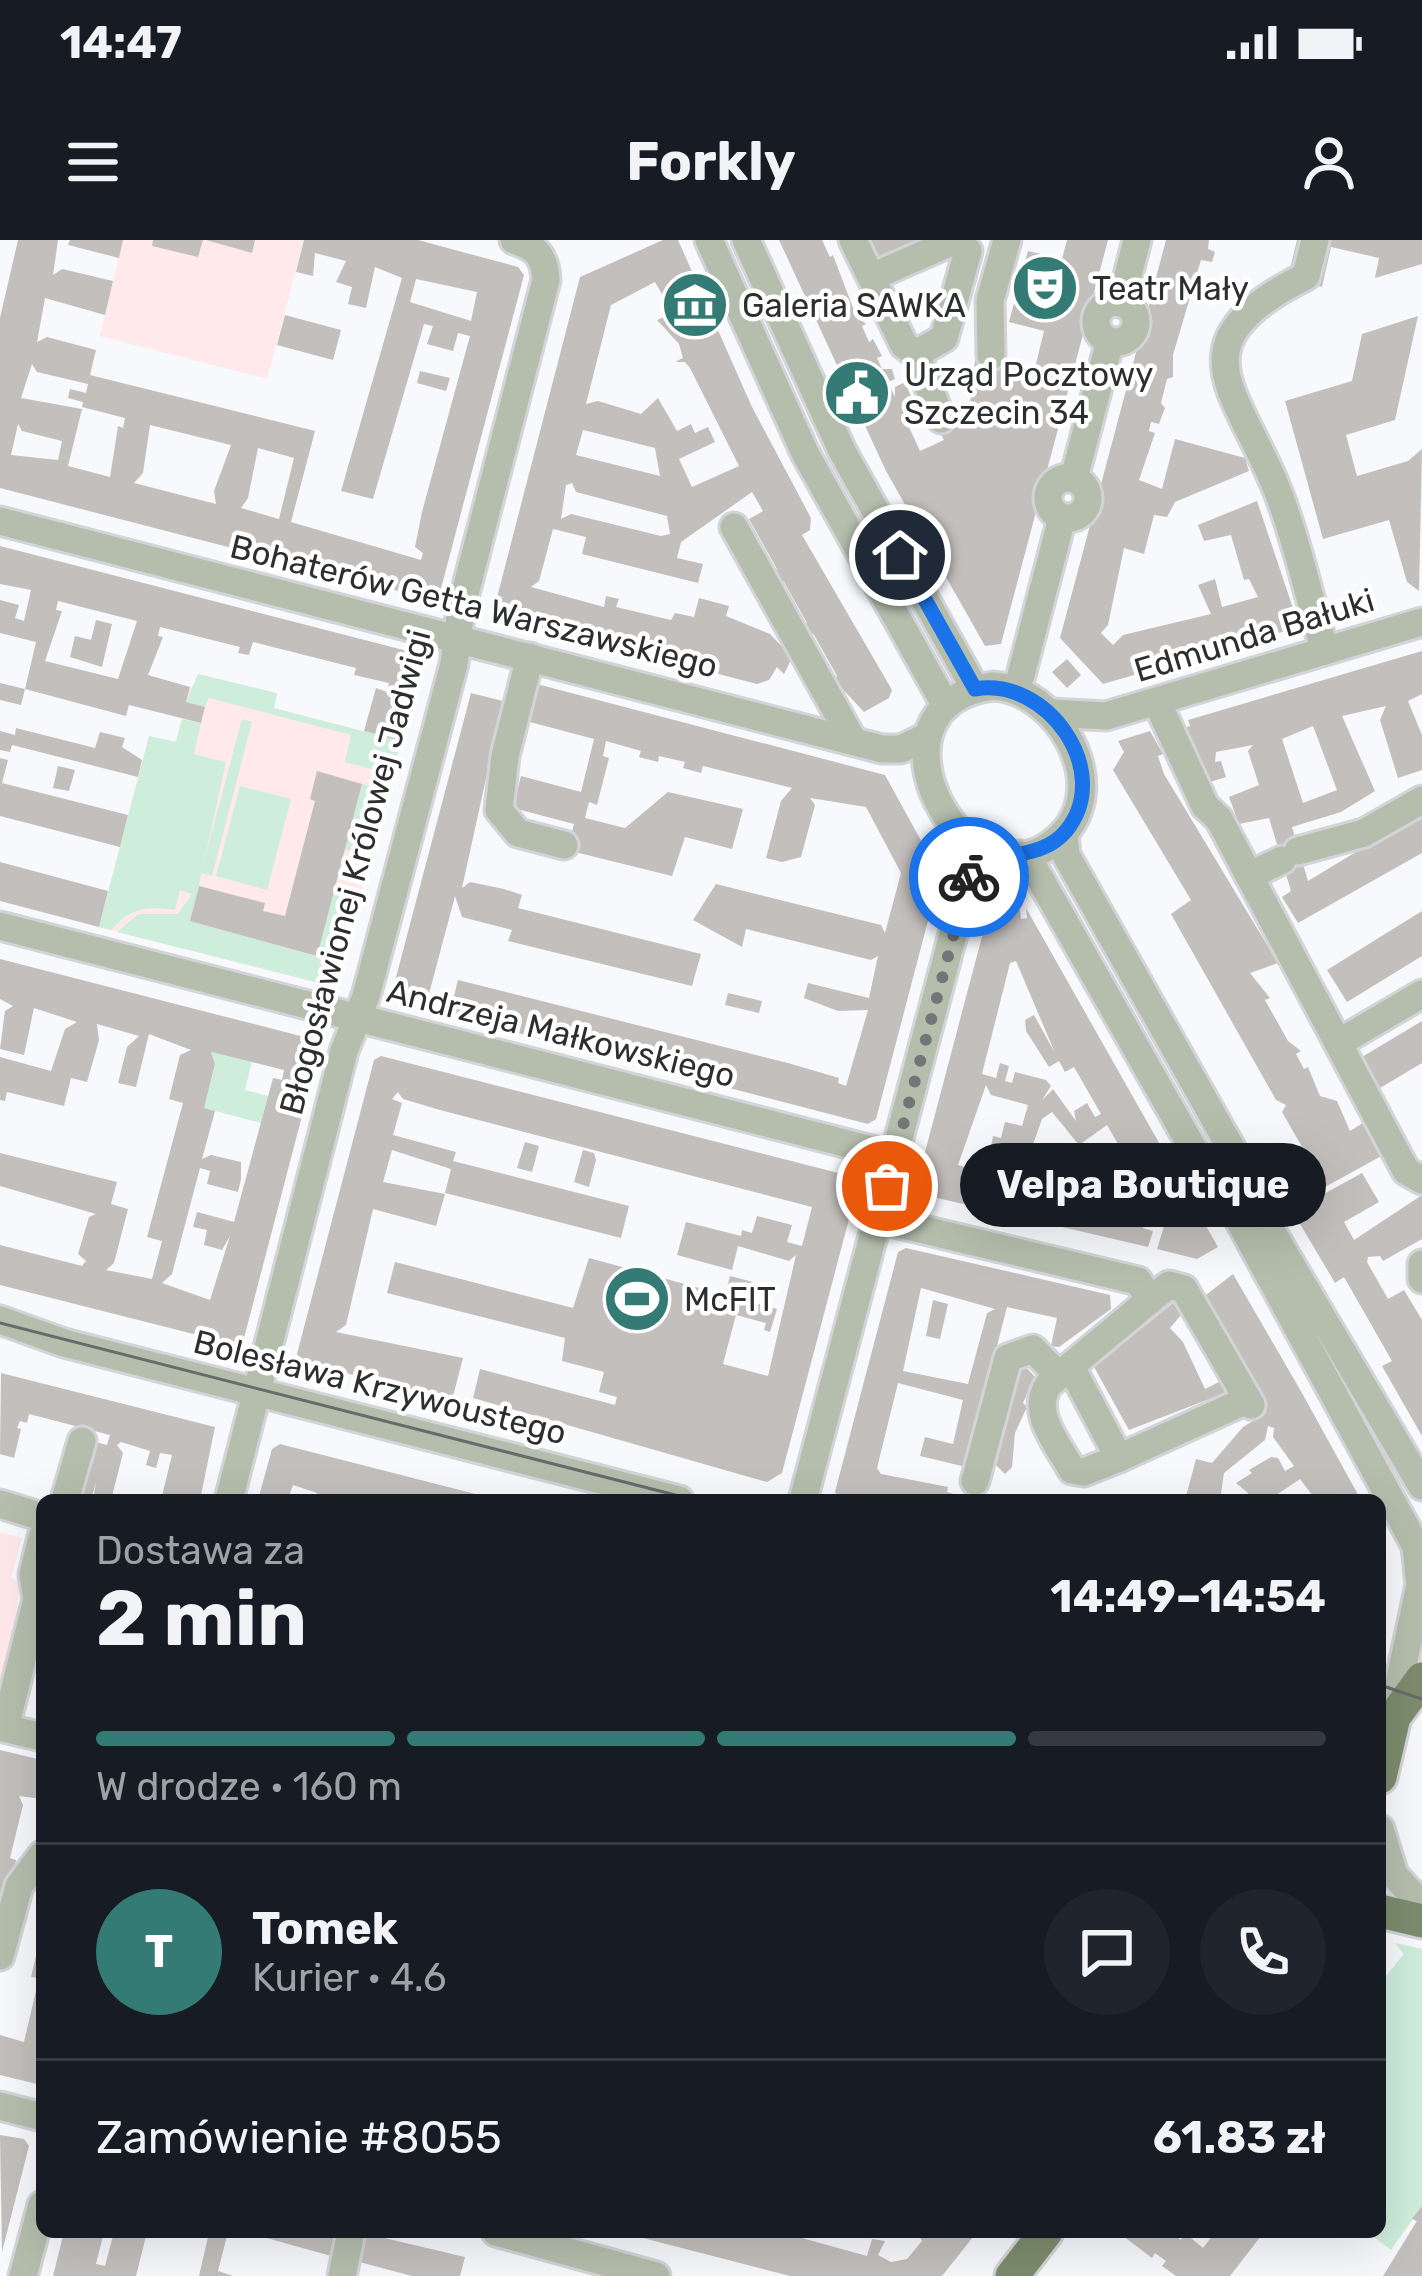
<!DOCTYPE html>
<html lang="pl">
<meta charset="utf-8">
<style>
body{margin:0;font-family:Rubik,sans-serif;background:#20242c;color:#f1f3f6;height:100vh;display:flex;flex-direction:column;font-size:45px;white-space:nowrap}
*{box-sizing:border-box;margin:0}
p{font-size:39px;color:#9ea1a6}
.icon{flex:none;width:66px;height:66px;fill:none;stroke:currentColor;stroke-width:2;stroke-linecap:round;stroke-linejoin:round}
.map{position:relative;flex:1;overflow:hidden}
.drawer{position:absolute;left:36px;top:1254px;width:1350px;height:744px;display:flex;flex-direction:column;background:#171b24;border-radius:18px;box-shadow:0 12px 48px #0002}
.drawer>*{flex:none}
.pin{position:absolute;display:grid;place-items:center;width:102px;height:102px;color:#fff;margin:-51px;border:6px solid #fff;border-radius:50%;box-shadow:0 3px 12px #0007}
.courier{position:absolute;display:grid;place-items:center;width:120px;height:120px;margin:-60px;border:9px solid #1a73e8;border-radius:50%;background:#fff;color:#222;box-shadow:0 3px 15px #0007}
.bubble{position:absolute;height:84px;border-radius:42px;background:#171b24;box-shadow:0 12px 48px #0002;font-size:39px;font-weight:700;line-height:84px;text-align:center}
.summary em{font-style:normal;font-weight:700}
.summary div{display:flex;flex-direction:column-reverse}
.summary{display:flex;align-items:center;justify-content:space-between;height:204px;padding:0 60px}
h1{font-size:78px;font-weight:700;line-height:90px}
.bar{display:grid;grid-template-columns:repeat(4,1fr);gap:18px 12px;align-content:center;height:144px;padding:0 60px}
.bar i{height:15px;border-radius:9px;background:#363941}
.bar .current{background:#337b74}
.bar p{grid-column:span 4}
.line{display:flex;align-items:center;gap:30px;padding:0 60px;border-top:3px solid #363941}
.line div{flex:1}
.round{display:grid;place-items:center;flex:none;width:126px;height:126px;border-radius:63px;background:#20242c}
.status{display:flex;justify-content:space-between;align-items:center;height:84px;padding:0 60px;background:#171b24;direction:ltr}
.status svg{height:33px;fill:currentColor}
header{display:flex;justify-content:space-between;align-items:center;height:156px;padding:0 60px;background:#171b24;font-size:54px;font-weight:700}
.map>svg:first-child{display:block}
.education{fill:#ffe9eb}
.green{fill:#ceeddb}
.building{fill:#c3bfbd;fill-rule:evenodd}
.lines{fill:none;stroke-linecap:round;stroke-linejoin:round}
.minor-casing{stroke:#d3d4d8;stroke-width:33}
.major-casing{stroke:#d3d4d8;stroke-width:39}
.minor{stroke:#b5bead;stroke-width:27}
.major{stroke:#7c8c6d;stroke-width:33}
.tram{stroke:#686a6c;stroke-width:3}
.done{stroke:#747577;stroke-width:12;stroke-dasharray:0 21.6}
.route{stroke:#1a73e8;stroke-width:15}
.labels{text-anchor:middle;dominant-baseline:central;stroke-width:9;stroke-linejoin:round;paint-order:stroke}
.poi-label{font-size:33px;fill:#2d2e2f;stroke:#fff;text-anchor:start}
.street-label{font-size:33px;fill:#2d2e2f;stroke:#fff}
</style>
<div class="status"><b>14:47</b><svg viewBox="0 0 49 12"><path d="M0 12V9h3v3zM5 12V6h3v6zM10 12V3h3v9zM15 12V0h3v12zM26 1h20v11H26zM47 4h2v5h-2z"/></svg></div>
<header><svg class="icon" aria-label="menu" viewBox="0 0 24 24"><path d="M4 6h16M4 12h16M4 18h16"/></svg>Forkly<svg class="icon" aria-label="person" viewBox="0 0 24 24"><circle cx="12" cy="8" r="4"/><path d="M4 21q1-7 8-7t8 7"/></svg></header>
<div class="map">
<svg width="1422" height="2036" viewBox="0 0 1422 2036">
<rect width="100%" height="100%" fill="#f7f9fd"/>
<!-- education -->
<g class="education">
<path d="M123 0H304L267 139 100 96Z"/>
<path d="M190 447 401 501 335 747 99 687 149 496 175 502 182 479 201 483 205 467 186 462Z"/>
<path d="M0 1292 22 1298 11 1338 20 1342 15 1385 0 1446Z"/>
</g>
<!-- green -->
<g class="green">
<path d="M198 434 277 453 274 468 401 501 392 535 345 522 351 495 209 458 205 467 186 462Z"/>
<path d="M182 479 201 483 194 514 226 522 191 681 316 716 334 650 359 657 335 747 117 692 138 674H178L192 654 180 650 175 670C150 666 129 667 112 690L99 687 149 496 176 502Z"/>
<path d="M242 479 252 482 212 636 201 633Z"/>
<path d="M362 544 387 551 370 617 345 609Z"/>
<path d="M240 546 291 559 267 650 216 636Z"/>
<path d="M211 812 252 822 245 850 268 856 261 883 204 868 215 825Z"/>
<path d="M1395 1703 1422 1709V1966L1391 2010 1367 1992H1380V1743L1404 1714Z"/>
</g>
<!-- building -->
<g class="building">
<path d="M18 0H58L53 35 62 29 113 41 105 75 45 58 37 102 47 97 96 110 90 135 315 191 291 282 421 320 423 313 415 307 422 272 470 96 458 93 453 111 427 104 433 86 424 84 373 259 341 251 402 38 375 27 366 68 348 64 352 47 336 42 346 21 315 13 313 36 296 32 304 0H418L518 27 524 35 439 356 433 360 0 248V78ZM416 39 477 52 471 81 410 62ZM32 124 37 132 88 144 86 153 70 149 68 158 83 162 82 167 125 178 123 188 118 186 110 237 68 226 82 169 21 158ZM18 184 22 191 62 201 58 220 11 215ZM150 185 231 205 214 251 216 264 134 243 143 233ZM258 208 294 218 279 279 241 268 248 258Z"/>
<path d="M70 0H123L119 18 68 5Z"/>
<path d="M153 0H203L198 17 152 6Z"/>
<path d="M206 0H255L252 13Z"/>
<path d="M663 0H678L752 167 811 278 810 290 802 295 892 450 889 458 864 472 833 439 837 436 814 395 803 386 807 383 784 342 772 332 777 329 749 279 763 271 752 252 681 302 677 318 703 324 698 343 582 314 586 297 553 289 539 341 531 347 604 367 606 356 619 359 616 367 671 380 675 373 694 377 699 358 729 366 726 376 770 394 788 413 791 420 784 434 777 427 769 440 757 444 498 377 494 369 580 37ZM655 42 673 73 657 80 679 104 683 118 675 122H685L690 128 739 226 692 247 679 219 715 202 708 187 695 193 691 184 677 191 658 158 641 174 598 161 586 164 611 65ZM583 190 655 208 660 236 576 215ZM572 243 576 252 667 276 670 294 661 296 571 274 561 279 566 245Z"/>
<path d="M779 0H822L830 17 833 15 855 73 866 84 862 86 869 102 873 99 882 116 877 118 882 129H892L895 139 888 142 895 157V147L905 142 916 168 926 164 933 180 923 184 917 171 922 186 909 187 920 211 944 200 935 183 967 187 976 113 1035 128 1044 91 1009 82 1028 11 1062 19 1067 0H1108L1001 404 985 406 886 231Z"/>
<path d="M870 0H918L878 18Z"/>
<path d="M1166 0H1209L1208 9 1215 12 1212 22 1201 20 1173 115V137L1167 139 1161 163 1165 168 1159 184 1151 182 1149 191 1155 193 1139 240 1162 249 1175 199 1245 218 1249 231 1175 262 1167 277 1154 275 1144 314 1124 308 1108 385 1101 393 1113 405 1123 395 1211 374 1198 345 1215 339 1222 367 1258 357 1249 339 1244 340 1231 295 1204 301 1198 285 1257 261 1297 380 1292 389 1103 444 1060 398Z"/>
<path d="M1297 0H1422V24L1375 38 1379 18 1331 7 1322 47 1288 38Z"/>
<path d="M285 75 341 90 333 120 277 105Z"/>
<path d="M1418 76 1395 180 1346 195 1357 236 1408 221 1422 209 1419 351 1407 342 1389 280 1323 299 1285 161 1352 141 1362 94Z"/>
<path d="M420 131 450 138 446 151 417 143Z"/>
<path d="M0 306 419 414 422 420 401 501 364 491 376 448 387 452 389 443 354 435 356 428 253 402 249 415 238 413 240 407 160 387 158 396 163 397 148 435 190 447 186 462 205 467 201 483 129 465 126 476 25 449 36 402 0 393V360L19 365 15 378 24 381 31 350 0 344ZM58 361 137 381 118 439 45 421 62 371 56 370Z"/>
<path d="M96 380 112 384 102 427 70 417 75 396 91 400Z"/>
<path d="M1422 411V454L1408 461 1422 495V530L1398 538 1380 480 1386 466 1342 476 1375 551 1341 572 1292 587 1308 641 1422 572V613L1298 683 1282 657 1291 651 1269 578 1239 584 1229 557 1259 545 1248 511 1253 505 1216 512 1215 522 1221 521 1226 537 1207 543 1202 525 1192 528 1180 489 1190 486 1188 480ZM1313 486 1337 550 1303 563 1282 499Z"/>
<path d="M1067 419 1081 435 1067 448 1052 432Z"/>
<path d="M0 443 25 449 21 465 0 460Z"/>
<path d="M533 443 885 535 940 635 876 879 868 884 390 760 471 453 503 461 462 648 470 642 504 649 522 655 518 668 701 714 692 746 508 701 512 690 462 677 455 656 429 754 453 760 458 740 788 823 839 838 838 843 846 846 868 770 838 771 804 758 808 743 869 758 878 716 871 720 746 689 742 707 693 680 716 644 881 685 885 693 901 633 866 567 810 558 815 565 801 617 782 622 766 618 781 561 792 548 703 526 701 533 683 528 685 522 659 516 658 522 639 517 641 511 606 501 603 516 609 518 597 565 589 562 585 578 625 588 668 552 743 569 732 609 685 597 672 636 567 610 574 584 513 568 521 536 581 552 594 499 526 481Z"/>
<path d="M16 488 95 508 100 492 125 498 122 507 142 520 138 537 12 505 10 512 0 510V491L15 495Z"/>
<path d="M1150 491 1163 514 1158 516 1164 534 1278 723 1250 733 1270 758 1265 760 1288 801 1301 811 1296 814 1304 829 1308 827 1320 856 1337 861 1350 891 1366 881 1385 914 1325 947 1282 872 1286 865 1276 860 1171 674 1191 660 1113 530 1124 512 1118 501Z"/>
<path d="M0 518 8 520 2 543 128 575 120 607 0 576Z"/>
<path d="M58 526 75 530 69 551 53 548Z"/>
<path d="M317 531 362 544 317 716 190 681 199 646 265 663 263 671 285 676 315 561 310 559Z"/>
<path d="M0 622 108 651 99 687 0 661Z"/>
<path d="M1026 668 1218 1007 1197 1019 1157 1009 1165 983 1145 978 1143 988 1153 991 1148 1007 920 954 916 946 988 674 990 683 996 682 995 674 1020 670 1021 679 1027 678ZM1016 721 1055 813 1034 775 1025 780 1026 791 1049 827 1059 821 1065 832 1074 827 1101 874 1095 877 1087 863 1074 871 1076 881 1053 849 1042 860 1051 846 1046 840 1015 832 1012 843 1005 841 1009 826 1000 823 996 838 982 834 1010 723ZM986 845 991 855 1028 865 1022 886 1005 882 1001 898 993 896 990 911 1014 916 1008 940 958 925ZM1052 872 1079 905 1107 885 1125 916 1111 922 1098 906 1087 914 1099 930 1092 934 1094 951 1089 953 1021 938 1042 879ZM1137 936 1154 965 1135 976 1111 970 1120 950Z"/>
<path d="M1422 671V716L1347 762 1327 730Z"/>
<path d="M0 719 316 800 320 807 243 1102 237 1105 0 1045V1005L82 1026 86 1021 78 1014 89 977 96 974 0 946V913L117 942 111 964 128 969 114 1023 106 1030 152 1039 162 1001 147 997 183 863 169 859 180 815 191 810 149 794 136 847 118 843 127 807 139 796 97 784 99 800 87 842 71 838 64 866 7 852 5 861 0 860V817L51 831 65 789 77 782 34 768 24 815 0 809 5 771 13 766 0 759ZM211 812 284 830 282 840 273 838 234 982 197 972 193 987 207 990 204 1005 222 1010 230 996 210 1060 162 1043 172 1034 200 928 210 931 207 944 238 952 241 939V922L211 915 202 919 215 871 204 868 215 824Z"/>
<path d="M728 753 762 761 759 773 725 765Z"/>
<path d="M1422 781V823L1380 848 1362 817Z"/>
<path d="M381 816 854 937 858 945 782 1233 767 1242 473 1158 480 1129 615 1165 617 1157 599 1152 604 1132 562 1121 565 1098 387 1053 395 1022 573 1068 589 1018 725 1055 730 1036 753 1042 749 1061 777 1069 770 1092 764 1090 766 1083 736 1075 723 1124 768 1136 796 1015 789 1021 738 1006 732 1030 677 1015 686 982 741 996 742 990 752 993 757 976 792 985 787 1002 802 1006 812 967 440 870 403 859 398 852 392 859 402 863 393 895 456 912 453 921 629 966 621 998 445 953 451 929 392 910 383 942 445 954 436 986 373 969 346 1085 336 1092 463 1118 452 1160 302 1122 297 1114 374 820Z"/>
<path d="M525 902 539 906 532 932 517 928Z"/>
<path d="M583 910 594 913 596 920 589 947 574 942Z"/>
<path d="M1362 933 1379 962 1344 982 1354 1000 1422 955V999L1383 1021 1380 1016 1368 1017 1367 1022 1388 1059 1404 1050 1422 1080V1196L1382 1126 1392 1121 1344 1037 1335 1043 1293 972 1292 960 1317 948 1322 955Z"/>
<path d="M906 1008 1110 1055 1111 1069 1059 1107 1051 1106 1057 1078 1007 1067 966 1227 920 1216 925 1197 953 1204 963 1160 898 1143 877 1228 881 1234 948 1247 947 1252 973 1260H840L835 1252 898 1012ZM921 1048 995 1069 987 1073 968 1144 903 1131Z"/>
<path d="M1233 1034 1302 1153 1361 1260H1316L1300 1239 1269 1260H1246L1248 1253 1236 1243 1252 1233 1249 1230 1271 1217 1278 1218 1285 1231 1294 1226 1273 1197 1274 1188 1268 1186 1265 1200 1224 1233 1220 1260H1185L1196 1219 1212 1223 1243 1187 1266 1173 1202 1058Z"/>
<path d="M933 1060 948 1064 940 1099 926 1096Z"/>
<path d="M1173 1063 1181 1075 1170 1088 1183 1102 1205 1149 1221 1141 1225 1153 1129 1190 1094 1127Z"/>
<path d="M1023 1124 1035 1137 1023 1163 1027 1167 1015 1193 1012 1227 1005 1234 991 1220 1008 1175 1006 1161 1013 1154 1009 1151Z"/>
<path d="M1 1133 215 1187 200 1260H161L172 1215 160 1213 156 1228 146 1225 150 1211 121 1202 117 1205 123 1213 111 1260H93L96 1242 91 1260H76L92 1201 107 1205 110 1195 29 1174 27 1183 20 1181 17 1188 21 1189 14 1218 0 1214Z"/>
<path d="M280 1204 491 1258V1260H316L317 1253 293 1245 290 1253 297 1260H258L272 1209Z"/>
<path d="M0 1510 42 1520V1559L19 1556 23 1565 10 1618 16 1620 14 1632 0 1674Z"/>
<path d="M40 1699 42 1841 37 1844 0 1835V1795L24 1802 39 1738 31 1737Z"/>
<path d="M0 1895 24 1899 29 1906 2 2012Z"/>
<path d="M1422 1966V2036H1383L1417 1981 1412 1979Z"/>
<path d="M64 1992H104L96 2024 105 2026 114 1992H147L136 2036H53Z"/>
<path d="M215 1992H228L218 2031 233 2036H199L208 1997 214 1998Z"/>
<path d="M245 1992H338L331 2016Z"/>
<path d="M359 1992 465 2017 460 2036H412L352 2020Z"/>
<path d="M640 1992H780L867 2016 872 1999 885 2001 878 2015 891 2022 907 2019 922 2001 917 1992H977L942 2036H790L643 1998Z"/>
<path d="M1118 1992H1175L1180 2000 1186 1994 1203 2008 1215 1992H1264L1230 2036H1176L1162 2026 1166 2021 1155 2013 1152 2018Z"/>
</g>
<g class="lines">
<!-- minor casing -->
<g class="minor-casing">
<g id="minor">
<path d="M709 0 805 213 946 466"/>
<path d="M746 0 842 211 975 449"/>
<path d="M853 0 904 105 916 114 944 98 968 11"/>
<path d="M1315 0 1306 36C1170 104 1238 150 1278 252 1298 303 1309 359 1325 411"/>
<path d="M872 37 956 0"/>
<circle cx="1116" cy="82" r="20"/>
<path d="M1121 63 1137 0"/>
<path d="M916 114 941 179"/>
<path d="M991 116 990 60 1007 0"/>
<circle cx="1068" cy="258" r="20"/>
<path d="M1074 238 1110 101"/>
<path d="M0 281 882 509H901L928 496"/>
<path d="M734 287 853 501"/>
<path d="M530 417 505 516 499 570 518 593 564 605"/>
<path d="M1021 435 1062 278"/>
<path d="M993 446C1058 449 1114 546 1060 597 967 684 850 465 993 446Z"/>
<path d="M1157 462 1205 566 1219 579 1406 931 1422 940"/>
<path d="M1051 473 1106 476 1422 382"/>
<path d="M1064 593 1066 615 1248 938 1264 979 1422 1246"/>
<path d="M1298 611 1364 593 1422 560"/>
<path d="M1020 615 1035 630 1220 956 1238 978 1416 1306 1420 1345 1393 1472"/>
<path d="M1249 636 1282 620"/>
<path d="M0 686 895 916"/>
<path d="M1340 802 1422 754"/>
<path d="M878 979 1138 1041 1150 1060 1049 1144C1029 1172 1058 1204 1072 1230L1084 1232 1119 1218 1071 1127"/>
<path d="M1422 1024V1039"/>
<path d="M1150 1060 1169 1045 1184 1049 1251 1165"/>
<path d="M0 1080 64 1103 679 1260"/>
<path d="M1119 1218 1247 1160"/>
<path d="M975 1241 1008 1118 1033 1109 1059 1136"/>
<path d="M65 1260 82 1201"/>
<path d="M229 1260 344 811 366 756 454 424 461 369 546 40C545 16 536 7 514 0"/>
<path d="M803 1260 969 634 968 601"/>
<path d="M0 1264 42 1277"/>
<path d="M0 1487 42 1497"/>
<path d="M5 1488 37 1359 33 1335 42 1297"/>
<path d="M1380 1589 1394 1635 1422 1665"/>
<path d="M0 1716 19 1646 42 1615"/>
<path d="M0 1866 42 1877"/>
<path d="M496 1992 656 2036"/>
<path d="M23 2036 42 1965"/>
<path d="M342 2036 351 1992"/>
</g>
</g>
<!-- major casing -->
<g class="major-casing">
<g id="major">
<path d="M1380 1537 1394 1477 1422 1439"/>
<path d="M1380 1671 1422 1681"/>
<path d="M1012 2036 1046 1992"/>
</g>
</g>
<!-- minor -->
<use href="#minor" class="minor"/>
<!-- major -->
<use href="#major" class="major"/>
<!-- tram -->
<g class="tram">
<path d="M0 1083 695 1260"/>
<path d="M1380 1445 1422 1459"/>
</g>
</g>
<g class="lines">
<!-- done -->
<path class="done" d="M887 946 969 637"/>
<!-- route -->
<path class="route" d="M900 315 975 449C1046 436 1115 531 1066 591 1039 623 996 607 969 637"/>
</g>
<!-- icons -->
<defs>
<g id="theatre-disc" transform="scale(3.45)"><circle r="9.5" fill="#337b74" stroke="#fff"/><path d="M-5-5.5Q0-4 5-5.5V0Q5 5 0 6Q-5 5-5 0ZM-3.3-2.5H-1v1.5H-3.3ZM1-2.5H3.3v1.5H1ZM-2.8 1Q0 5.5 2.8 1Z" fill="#fff"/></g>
<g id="museum-disc" transform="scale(3.45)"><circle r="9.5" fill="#337b74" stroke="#fff"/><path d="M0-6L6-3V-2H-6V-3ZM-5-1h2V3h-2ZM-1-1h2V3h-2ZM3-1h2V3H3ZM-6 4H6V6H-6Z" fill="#fff"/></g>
<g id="civic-disc" transform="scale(3.45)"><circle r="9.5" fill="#337b74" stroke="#fff"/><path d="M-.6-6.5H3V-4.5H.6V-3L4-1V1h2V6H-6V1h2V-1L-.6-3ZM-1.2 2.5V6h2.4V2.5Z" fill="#fff"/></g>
<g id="stadium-disc" transform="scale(3.45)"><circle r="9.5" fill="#337b74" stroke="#fff"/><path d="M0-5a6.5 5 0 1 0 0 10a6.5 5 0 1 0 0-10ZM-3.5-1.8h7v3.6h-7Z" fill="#fff"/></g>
</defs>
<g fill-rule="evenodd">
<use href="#theatre-disc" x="1045" y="48"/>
<use href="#museum-disc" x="695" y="65"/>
<use href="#civic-disc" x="857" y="153"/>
<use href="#stadium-disc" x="637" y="1059"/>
</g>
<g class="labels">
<!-- poi labels -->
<g class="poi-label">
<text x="1092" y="48">Teatr Mały</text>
<text x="742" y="65">Galeria SAWKA</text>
<text x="904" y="134">Urząd Pocztowy<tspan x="904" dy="38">Szczecin 34</tspan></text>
<text x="684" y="1059">McFIT</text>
</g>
<!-- street labels -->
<g class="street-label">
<text transform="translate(474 366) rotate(14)">Bohaterów Getta Warszawskiego</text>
<text transform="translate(1254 395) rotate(-17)">Edmunda Bałuki</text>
<text transform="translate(355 632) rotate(-75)">Błogosławionej Królowej Jadwigi</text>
<text transform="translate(561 793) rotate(14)">Andrzeja Małkowskiego</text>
<text transform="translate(380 1147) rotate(14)">Bolesława Krzywoustego</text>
</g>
</g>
</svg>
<div class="pin" style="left:887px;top:946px;background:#ea580c"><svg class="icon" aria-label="bag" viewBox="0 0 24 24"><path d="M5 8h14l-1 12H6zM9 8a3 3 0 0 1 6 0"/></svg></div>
<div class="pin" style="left:900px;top:315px;background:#1f2937"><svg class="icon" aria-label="home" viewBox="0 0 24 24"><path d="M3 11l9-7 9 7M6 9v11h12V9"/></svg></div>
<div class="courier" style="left:969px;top:637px"><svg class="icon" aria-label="bike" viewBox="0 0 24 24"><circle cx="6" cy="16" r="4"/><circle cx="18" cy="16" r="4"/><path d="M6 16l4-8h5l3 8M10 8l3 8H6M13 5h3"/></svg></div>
<div class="bubble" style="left:960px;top:903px;width:366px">Velpa Boutique</div>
<section class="drawer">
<div class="summary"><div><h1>2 min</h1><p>Dostawa za</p></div><em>14:49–14:54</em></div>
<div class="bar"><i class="current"></i><i class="current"></i><i class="current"></i><i></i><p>W drodze · 160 m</p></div>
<div class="line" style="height:216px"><b class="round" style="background:#337b74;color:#fff">T</b><div><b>Tomek</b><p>Kurier · 4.6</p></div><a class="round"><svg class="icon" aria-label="chat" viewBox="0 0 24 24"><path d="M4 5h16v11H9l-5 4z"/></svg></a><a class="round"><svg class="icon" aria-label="phone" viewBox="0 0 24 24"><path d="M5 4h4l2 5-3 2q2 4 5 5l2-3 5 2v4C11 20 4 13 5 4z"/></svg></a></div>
<div class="line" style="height:156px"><div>Zamówienie #8055</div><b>61.83 zł</b></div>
</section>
</div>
